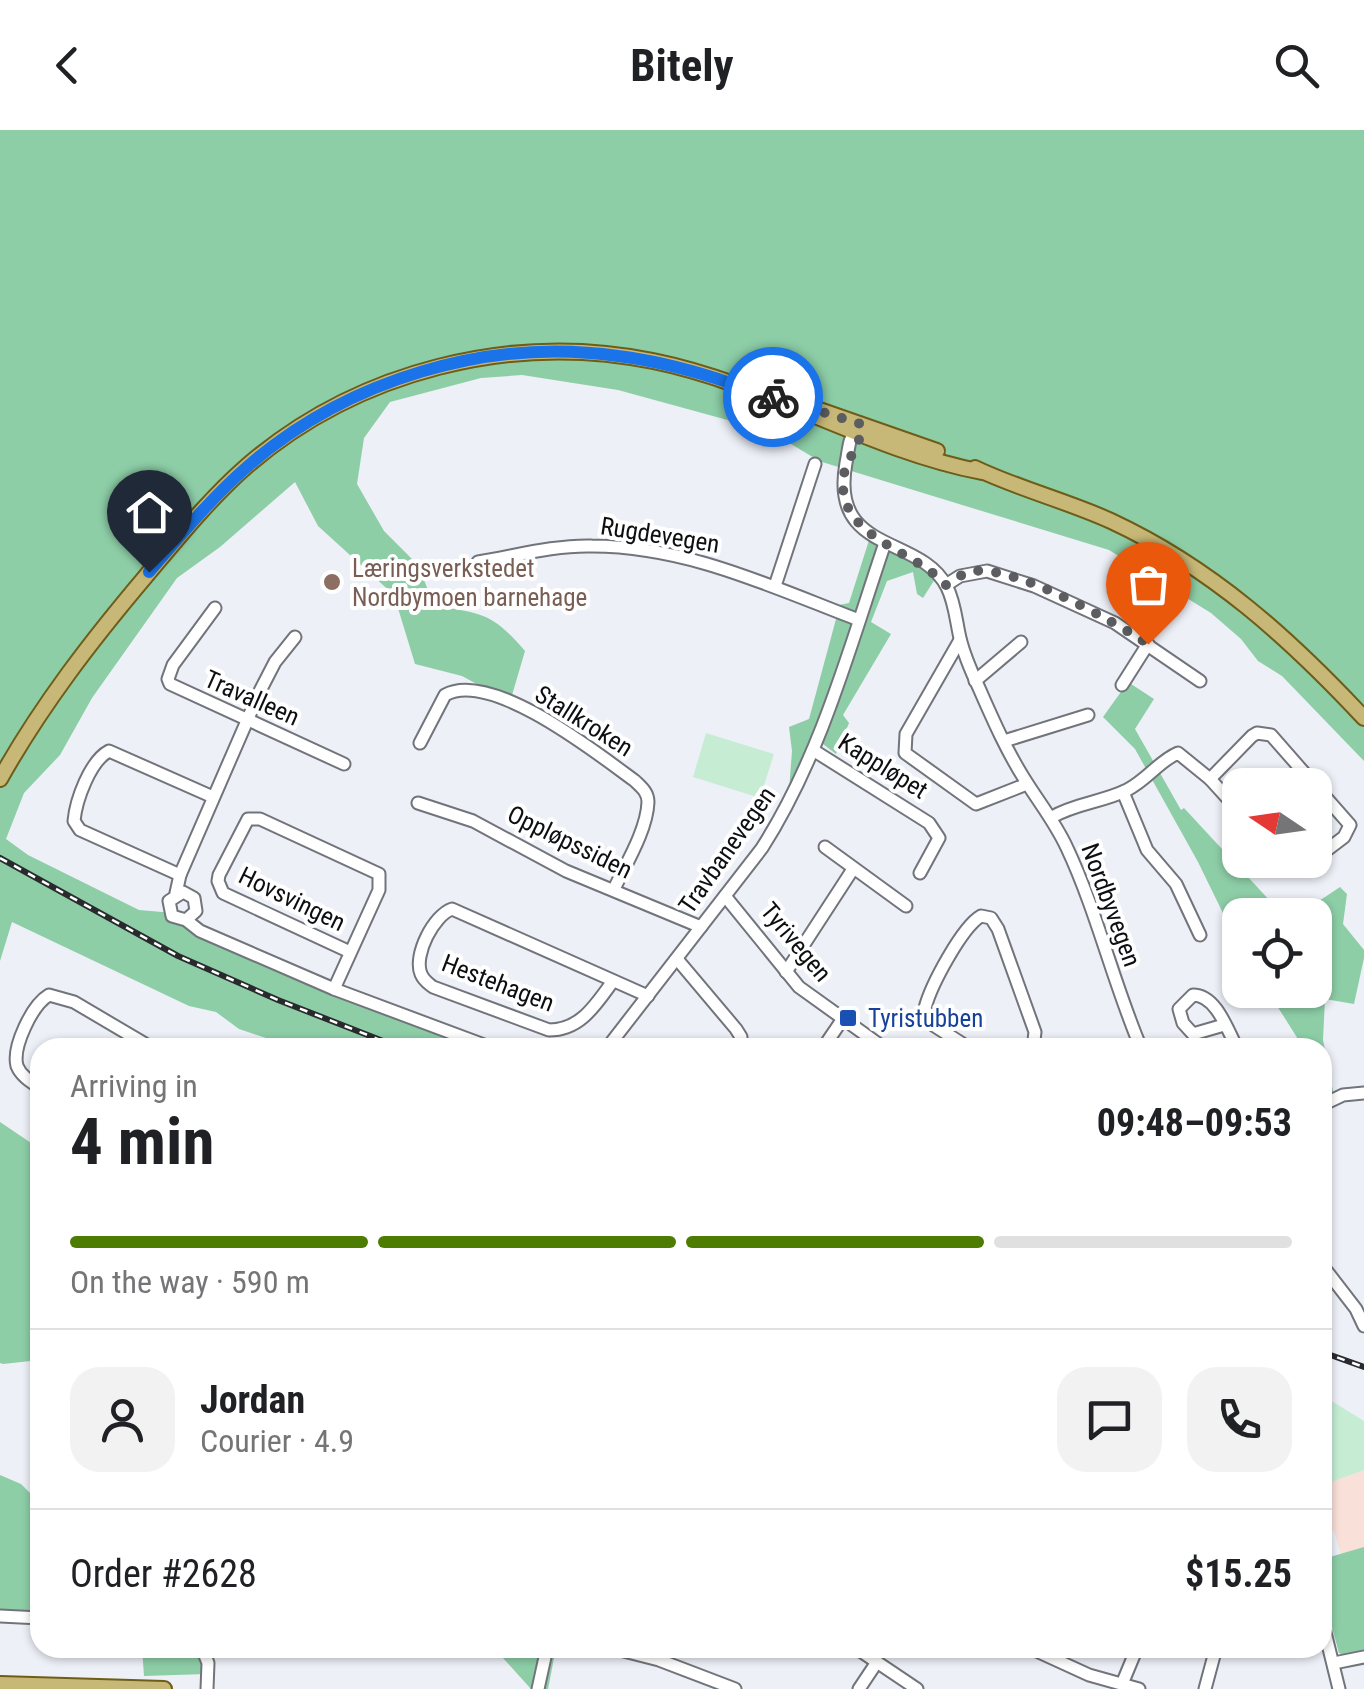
<!DOCTYPE html>
<meta charset="utf-8">
<style>
body{margin:0;font-family:"Roboto Condensed",sans-serif;background:#f2f2f2;color:#202124;height:100vh;display:flex;flex-direction:column;font-size:38px;white-space:nowrap}
*{box-sizing:border-box;margin:0}
p{font-size:32px;color:#757577}
.icon{flex:none;width:55px;height:55px;fill:none;stroke:currentColor;stroke-width:2;stroke-linecap:round;stroke-linejoin:round}
.map{position:relative;flex:1;overflow:hidden}
.sheet{position:absolute;left:30px;top:908px;width:1302px;height:620px;display:flex;flex-direction:column;background:#fff;border-radius:30px;box-shadow:0 2px 8px #0004}
.sheet>*{flex:none}
.needle{width:65px;rotate:283deg}
.fabs{position:absolute;left:1222px;top:638px;display:grid;gap:20px}
.fabs a{display:grid;place-items:center;width:110px;height:110px;border-radius:20px;background:#fff;box-shadow:0 2px 8px #0004;font-size:50px}
.pin{position:absolute;display:grid;place-items:center;width:85px;height:85px;color:#fff;margin:-102px -42px;border-radius:50% 50% 50% 0;rotate:-45deg;box-shadow:0 0 10px #0007}
.pin .icon{rotate:45deg}
.courier{position:absolute;display:grid;place-items:center;width:100px;height:100px;margin:-50px;border:8px solid #1a73e8;border-radius:50%;background:#fff;color:#222;box-shadow:0 2px 12px #0007}
.headline em{font-style:normal;font-weight:700}
.headline div{display:flex;flex-direction:column-reverse}
.headline{display:flex;align-items:center;justify-content:space-between;height:170px;padding:0 40px}
h1{font-size:65px;font-weight:700;line-height:75px}
.bar{display:grid;grid-template-columns:repeat(4,1fr);gap:15px 10px;align-content:center;height:120px;padding:0 40px}
.bar i{height:12px;border-radius:8px;background:#e0e0e0}
.bar .selected{background:#4e7c03}
.bar p{grid-column:span 4}
.line{display:flex;align-items:center;gap:25px;padding:0 40px;border-top:2px solid #e0e0e0}
.line div{flex:1}
.round{display:grid;place-items:center;flex:none;width:105px;height:105px;border-radius:30px;background:#f2f2f2}
header{display:flex;justify-content:space-between;align-items:center;height:130px;padding:0 40px;background:#fff;font-size:45px;font-weight:700}
.map>svg:first-child{display:block}
.education{fill:#f9e0d9}
.green{fill:#c6edd4}
.forest{fill:#8dcea7}
.lines{fill:none;stroke-linecap:round;stroke-linejoin:round}
.minor-casing{stroke:#72747b;stroke-width:15}
.major-casing{stroke:#6e5d18;stroke-width:18}
.minor{stroke:#fff;stroke-width:11}
.major{stroke:#c8b877;stroke-width:14}
.rail-casing{stroke:#292a2d;stroke-width:6}
.rail{stroke:#fff;stroke-width:2.5;stroke-dasharray:8;stroke-linecap:butt}
.done{stroke:#5b5d61;stroke-width:10;stroke-dasharray:0 18}
.route{stroke:#1a73e8;stroke-width:12}
.education-dot{fill:#8d6e63;stroke:#fff;stroke-width:4}
.transit-dot{fill:#1a4fb4;stroke:#fff;stroke-width:4}
.labels{text-anchor:middle;dominant-baseline:central;stroke-width:8;stroke-linejoin:round;paint-order:stroke}
.street-label{font-size:25px;fill:#0d0e10;stroke:#fff}
.education-label{font-size:25px;fill:#785e54;stroke:#fff;text-anchor:start}
.transit-label{font-size:25px;fill:#164399;stroke:#fff;text-anchor:start}
</style>
<header><svg class="icon" aria-label="back" viewBox="0 0 24 24"><path d="M15 5l-7 7 7 7"/></svg>Bitely<svg class="icon" aria-label="search" viewBox="0 0 24 24"><circle cx="10" cy="10" r="6"/><path d="M15 15l6 6"/></svg></header>
<div class="map">
<svg width="1364" height="1559" viewBox="0 0 1364 1559">
<rect width="100%" height="100%" fill="#edf0f7"/>
<!-- education -->
<path class="education" d="M1364 1340V1417L1341 1424 1334 1401 1323 1404 1322 1355Z"/>
<!-- green -->
<g class="green">
<path d="M706 603 774 624 760 668 693 647Z"/>
<path d="M1322 1265 1364 1291V1340L1323 1355Z"/>
</g>
<!-- forest -->
<g class="forest">
<path d="M0 0H1364V631L1282 546 1258 531 1241 509 1211 483 1109 420 822 332 815 333 816 329 771 302 618 260 522 245 481 248 390 272 364 308 357 354 384 401 418 435 434 475C484 485 490 481 525 521L510 572 462 546 415 534 394 465 318 396 295 352 220 417 177 448 92 568 60 625 24 663 6 709 28 725 139 780 186 784 244 820 478 917H293L239 899 216 882 189 876 12 792 0 831Z"/>
<path d="M871 404 923 430 935 449 923 468 917 464 913 442 887 451 871 492 891 504 843 585 849 593 836 624 819 611 788 674 792 621 789 597 809 589 839 478 834 476 849 473Z"/>
<path d="M1128 552 1154 569 1135 599 1181 680 1184 678 1283 785H1240V818L1198 732 1135 619 1103 587Z"/>
<path d="M1340 757 1347 764 1343 794 1364 820V828L1354 874 1325 869 1323 910 1334 966 1323 948 1322 918 1303 917 1267 860H1315V785H1298Z"/>
<path d="M0 992 40 1019V1230L3 1234 0 1233Z"/>
<path d="M0 1345 21 1354 40 1373V1484L0 1483Z"/>
<path d="M1364 1417V1524L1349 1527 1339 1523 1323 1465V1429Z"/>
<path d="M142 1518H197L206 1544 144 1546Z"/>
<path d="M494 1518H556L548 1559H531Z"/>
</g>
<g class="lines">
<!-- minor casing -->
<g class="minor-casing">
<g id="minor">
<path d="M857 298C848 309 849 319 846 333 829 425 920 404 947 457 955 473 956 491 960 508 964 525 972 543 979 558 993 590 1008 624 1027 653 1041 675 1056 694 1067 718 1097 782 1113 852 1141 918"/>
<path d="M478 432C515 426 554 415 592 416 687 416 772 457 859 490"/>
<path d="M946 455 960 446 987 441 1034 456 1115 493 1200 551"/>
<path d="M775 456 815 334"/>
<path d="M215 478 173 535 168 549 170 554 344 634"/>
<path d="M960 510 906 604 905 623 976 674 1027 654"/>
<path d="M975 551 1021 512"/>
<path d="M1122 555 1148 514"/>
<path d="M1004 611 1088 585"/>
<path d="M420 613 445 565C491 539 598 624 635 651 641 657 648 662 648 672 647 700 626 734 614 759"/>
<path d="M813 620 929 693 939 708 920 743"/>
<path d="M1210 649 1252 606 1257 603 1271 605 1350 695 1344 707 1315 729"/>
<path d="M1123 662 1147 720 1176 754 1200 805"/>
<path d="M418 673 473 691 566 741 701 797"/>
<path d="M1052 687C1076 673 1103 672 1127 660 1147 650 1159 631 1178 623L1210 649 1240 682"/>
<path d="M825 717 906 776"/>
<path d="M1282 730 1296 736 1314 730"/>
<path d="M180 745 80 700 74 691C76 670 90 631 109 621L213 667"/>
<path d="M176 763 180 745 260 561 275 532 295 507"/>
<path d="M725 766 799 857 884 918"/>
<path d="M186 790 196 781 194 768 183 762 169 771 172 786 186 790 200 801 334 859 492 918"/>
<path d="M677 829 736 899 741 907 740 918"/>
<path d="M786 842 853 739"/>
<path d="M613 851C596 874 581 900 549 900L433 857C428 853 424 851 421 844 413 825 434 785 452 779L648 866"/>
<path d="M334 859 379 760V744L260 689H248L219 745 218 751 223 763 350 822"/>
<path d="M1224 895 1193 904 1183 893 1179 879 1193 865C1216 865 1227 899 1237 918"/>
<path d="M607 918 762 718C821 626 850 516 885 413"/>
<path d="M823 918 842 890"/>
<path d="M969 918 930 893 925 878C931 855 962 797 981 786L991 788 998 799 1035 902 1033 918"/>
<path d="M40 958C31 952 21 946 17 936 12 917 32 875 49 865L74 872 152 918"/>
<path d="M1322 975 1343 965 1364 963"/>
<path d="M1322 1135 1356 1179 1364 1196"/>
<path d="M0 1486 40 1488"/>
<path d="M1322 1490 1339 1559"/>
<path d="M202 1518 208 1533 207 1559"/>
<path d="M612 1518 659 1530 735 1559"/>
<path d="M856 1518 917 1559"/>
<path d="M1030 1518 1089 1545 1139 1559"/>
<path d="M1334 1533 1364 1527"/>
<path d="M1122 1554 1137 1518"/>
<path d="M538 1559 547 1518"/>
<path d="M859 1559 877 1532"/>
<path d="M1205 1559 1216 1518"/>
</g>
</g>
<!-- major casing -->
<g class="major-casing">
<g id="major">
<path d="M811 277 937 321"/>
<path d="M975 338C1019 359 1067 371 1111 391 1212 438 1289 508 1364 588"/>
<path d="M0 649C41 576 91 511 146 446 178 408 210 368 248 335 358 241 511 202 653 231 767 254 868 320 982 342"/>
<path d="M0 1554 164 1559"/>
</g>
</g>
<!-- minor -->
<use href="#minor" class="minor"/>
<!-- major -->
<use href="#major" class="major"/>
<!-- rail casing -->
<g class="rail-casing">
<g id="rail">
<path d="M0 728 178 826 278 870 401 918"/>
<path d="M1322 1222 1364 1237"/>
</g>
</g>
<!-- rail -->
<use href="#rail" class="rail"/>
</g>
<g class="lines">
<!-- done -->
<path class="done" d="M773 267 861 294C863 317 843 329 843 353 841 408 916 421 946 455 955 448 964 443 974 441 1016 436 1113 491 1148 514"/>
<!-- route -->
<path class="route" d="M149 442C180 406 211 368 248 336 347 250 488 207 618 226 651 230 683 238 715 248 734 254 753 263 773 267"/>
</g>
<!-- markers -->
<circle class="education-dot" cx="332" cy="452" r="10"/>
<rect class="transit-dot" x="838" y="878" width="20" height="20" rx="5"/>
<g class="labels">
<!-- street labels -->
<g class="street-label">
<text transform="translate(660 405) rotate(9)">Rugdevegen</text>
<text transform="translate(252 568) rotate(24)">Travalleen</text>
<text transform="translate(584 591) rotate(32)">Stallkroken</text>
<text transform="translate(883 636) rotate(32)">Kappløpet</text>
<text transform="translate(570 712) rotate(26)">Oppløpssiden</text>
<text transform="translate(727 720) rotate(-55)">Travbanevegen</text>
<text transform="translate(292 769) rotate(26)">Hovsvingen</text>
<text transform="translate(1111 775) rotate(70)">Nordbyvegen</text>
<text transform="translate(796 812) rotate(50)">Tyrivegen</text>
<text transform="translate(498 853) rotate(21)">Hestehagen</text>
</g>
<!-- education labels -->
<g class="education-label">
<text x="352" y="438">Læringsverkstedet<tspan x="352" dy="29">Nordbymoen barnehage</tspan></text>
</g>
<!-- transit labels -->
<g class="transit-label">
<text x="868" y="888">Tyristubben</text>
</g>
</g>
</svg>
<div class="fabs">
<a><svg class="needle" viewBox="-14 -14 28 28"><path d="M0-13l5 13h-10z" fill="#e53935"/><path d="M0 13l5-13h-10z" fill="#757577"/></svg></a>
<a><svg class="icon" aria-label="locate" viewBox="0 0 24 24"><circle cx="12" cy="12" r="6"/><path d="M12 2v4M12 18v4M2 12h4M18 12h4"/></svg></a>
</div>
<div class="pin" style="left:1148px;top:514px;background:#ea580c"><svg class="icon" aria-label="bag" viewBox="0 0 24 24"><path d="M5 8h14l-1 12H6zM9 8a3 3 0 0 1 6 0"/></svg></div>
<div class="pin" style="left:149px;top:442px;background:#1f2937"><svg class="icon" aria-label="home" viewBox="0 0 24 24"><path d="M3 11l9-7 9 7M6 9v11h12V9"/></svg></div>
<div class="courier" style="left:773px;top:267px"><svg class="icon" aria-label="bike" viewBox="0 0 24 24"><circle cx="6" cy="16" r="4"/><circle cx="18" cy="16" r="4"/><path d="M6 16l4-8h5l3 8M10 8l3 8H6M13 5h3"/></svg></div>
<section class="sheet">
<div class="headline"><div><h1>4 min</h1><p>Arriving in</p></div><em>09:48–09:53</em></div>
<div class="bar"><i class="selected"></i><i class="selected"></i><i class="selected"></i><i></i><p>On the way · 590 m</p></div>
<div class="line" style="height:180px"><a class="round"><svg class="icon" aria-label="person" viewBox="0 0 24 24"><circle cx="12" cy="8" r="4"/><path d="M4 21q1-7 8-7t8 7"/></svg></a><div><b>Jordan</b><p>Courier · 4.9</p></div><a class="round"><svg class="icon" aria-label="chat" viewBox="0 0 24 24"><path d="M4 5h16v11H9l-5 4z"/></svg></a><a class="round"><svg class="icon" aria-label="phone" viewBox="0 0 24 24"><path d="M5 4h4l2 5-3 2q2 4 5 5l2-3 5 2v4C11 20 4 13 5 4z"/></svg></a></div>
<div class="line" style="height:130px"><div>Order #2628</div><b>$15.25</b></div>
</section>
</div>
